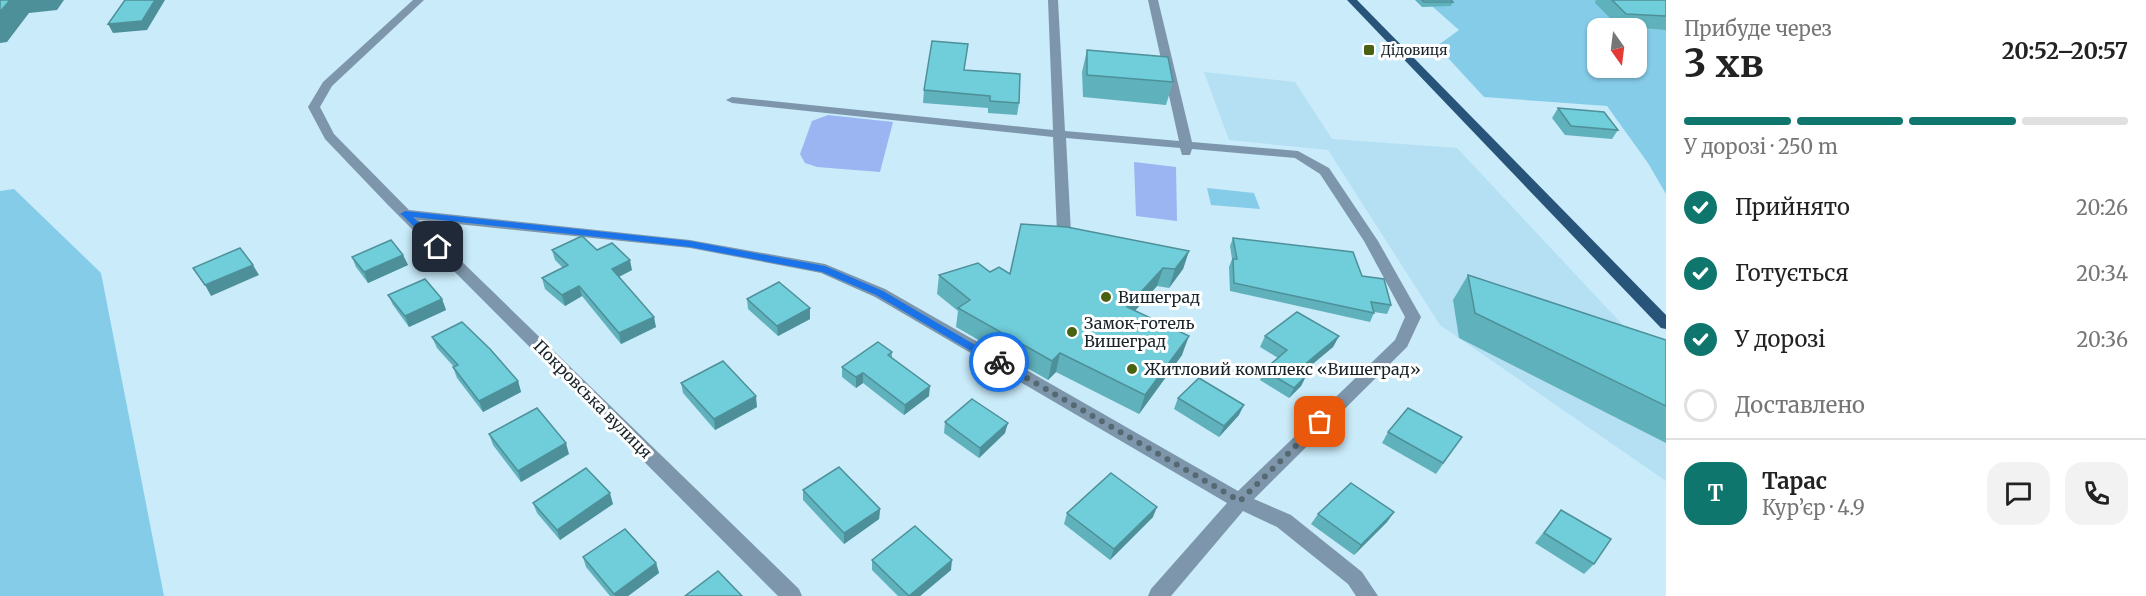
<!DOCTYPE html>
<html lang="uk">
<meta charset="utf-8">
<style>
body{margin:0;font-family:Merriweather,serif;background:#f2f2f2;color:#222;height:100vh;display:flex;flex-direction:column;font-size:22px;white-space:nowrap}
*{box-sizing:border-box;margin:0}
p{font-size:20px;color:#767676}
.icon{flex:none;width:33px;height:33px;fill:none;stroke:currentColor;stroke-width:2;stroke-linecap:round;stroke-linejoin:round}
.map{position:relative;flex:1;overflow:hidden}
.details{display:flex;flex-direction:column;background:#fff;width:480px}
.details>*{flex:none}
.needle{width:39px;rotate:166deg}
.tools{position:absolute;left:1587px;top:18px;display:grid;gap:12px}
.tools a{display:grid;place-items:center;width:60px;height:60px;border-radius:12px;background:#fff;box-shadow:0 2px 4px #0004;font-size:30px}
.pin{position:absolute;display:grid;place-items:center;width:51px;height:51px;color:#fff;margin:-26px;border-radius:12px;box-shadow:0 3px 9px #0006}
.courier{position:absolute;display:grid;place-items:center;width:60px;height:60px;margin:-30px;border:4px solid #1a73e8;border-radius:50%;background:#fff;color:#222;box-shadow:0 2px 8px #0007}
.overview em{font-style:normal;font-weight:700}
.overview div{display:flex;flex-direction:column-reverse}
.overview{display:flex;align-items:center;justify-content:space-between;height:102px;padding:0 18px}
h1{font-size:39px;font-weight:700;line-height:45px}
.bar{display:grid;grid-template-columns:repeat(4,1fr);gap:9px 6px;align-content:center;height:72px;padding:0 18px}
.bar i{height:8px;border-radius:4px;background:#e0e0e0}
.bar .active{background:#0f766e}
.bar p{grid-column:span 4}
.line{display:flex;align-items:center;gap:15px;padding:0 18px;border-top:2px solid #e0e0e0}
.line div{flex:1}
.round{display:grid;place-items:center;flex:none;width:63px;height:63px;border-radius:18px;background:#f2f2f2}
ol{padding:0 18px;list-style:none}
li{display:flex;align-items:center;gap:18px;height:66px}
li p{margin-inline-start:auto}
li .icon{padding:6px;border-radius:50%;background:#0f766e;color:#fff;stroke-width:4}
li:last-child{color:#767676}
li i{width:33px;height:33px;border:3px solid #e0e0e0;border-radius:50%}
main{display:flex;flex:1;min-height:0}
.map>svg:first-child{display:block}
.built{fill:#b5e0f3}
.green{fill:#85cce9;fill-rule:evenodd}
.water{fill:#9ab5f1}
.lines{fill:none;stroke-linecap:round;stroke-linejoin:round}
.street{fill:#7e96ab;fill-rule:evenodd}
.primary{fill:#285479;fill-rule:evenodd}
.wall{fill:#5fb1bb}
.shaded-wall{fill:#4e9099}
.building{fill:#6fceda;stroke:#4e9099;stroke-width:1.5}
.route{fill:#1a73e8}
.done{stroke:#556972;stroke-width:6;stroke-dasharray:0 10.8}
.poi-dot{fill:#486211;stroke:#fff;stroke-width:2}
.labels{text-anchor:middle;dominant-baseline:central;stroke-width:6;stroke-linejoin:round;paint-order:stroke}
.far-poi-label{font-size:14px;fill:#172329;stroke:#fff;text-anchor:start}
.poi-label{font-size:16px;fill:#172329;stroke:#fff;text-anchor:start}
.street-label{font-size:16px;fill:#172329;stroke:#fff}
</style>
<main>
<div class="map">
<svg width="1666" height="596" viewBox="0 0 1666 596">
<rect width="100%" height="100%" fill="#c9ebfa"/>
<!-- built -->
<path class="built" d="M1204 72 1295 82 1332 139 1457 148 1666 371V481L1440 325 1328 150 1229 140Z"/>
<!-- green -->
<g class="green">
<path d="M1425 0H1666V194L1648 163 1607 106 1484 97 1437 46 1459 30ZM1598 28H1636V68H1598Z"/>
<path d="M1207 188 1254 193 1260 209 1211 205Z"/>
<path d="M14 189 101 273 164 596H0V191Z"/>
</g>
<!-- water -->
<g class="water">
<path d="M828 115 893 122 880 172 817 167 805 163 800 154 812 121Z"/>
<path d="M1134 162 1176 167 1177 221 1136 216Z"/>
</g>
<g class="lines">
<!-- street -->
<path class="street" d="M413 0H424L332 86 320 107 334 134 409 210 690 240 825 264 885 289 1238 491 1395 340 1405 317 1364 241 1320 174 1295 158 1192 149 1190 155H1182L1180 148 1066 138 1071 233 1064 237 1057 233 1053 137 732 103 726 100 732 97 1053 130 1048 0H1058L1065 131 1179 141 1148 0H1158L1192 142 1298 151 1329 168 1378 241 1421 317 1407 347 1254 499 1291 515 1362 572 1378 596H1356L1348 584 1277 527 1243 511 1171 596H1148L1151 589 1227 503 875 297 821 273 690 248 419 220 799 589 802 596H778L388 205 325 139 308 107 323 82Z"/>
<!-- primary -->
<path class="primary" d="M1347 0H1357L1666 315V329L1661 328Z"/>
</g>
<!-- wall -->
<g class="wall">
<path d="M1415 0H1451L1453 2 1451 6 1422 7Z"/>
<path d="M1596 0H1666V30L1618 26 1595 3Z"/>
<path d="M1087 50 1173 82 1166 105 1083 97 1082 72Z"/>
<path d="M965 70 1019 103 1017 115 988 113V108L923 103 924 90Z"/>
<path d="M1558 108 1618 130 1612 139 1565 135 1552 118Z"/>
<path d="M1233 238 1362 276 1391 305 1387 314 1374 312V313L1370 322 1230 291 1229 267 1232 259 1230 246Z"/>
<path d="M552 250H597L632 270 619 277 656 327 621 344 582 296 565 306 545 289 542 278 563 268 555 260Z"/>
<path d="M1189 251 1183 269 1169 288 1157 286 1135 311 1182 355 1139 414 1056 372 1048 380 956 327 958 311 937 294 939 275 990 272 1010 274Z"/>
<path d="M403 255 408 265 368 283 356 267 352 257Z"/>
<path d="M1468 275 1666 340V443L1459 338 1453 300Z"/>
<path d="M388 295 442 299 446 310 409 327 393 305Z"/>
<path d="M747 299 810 308V319L778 336 748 309Z"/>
<path d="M1265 336H1339L1333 347 1302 373 1306 376 1301 386 1289 398 1260 380 1264 370 1278 358 1260 347Z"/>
<path d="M432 337 518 381 521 392 483 412 457 378 453 367H454L437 348Z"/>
<path d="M892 352V358L929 396 904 415 863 383 856 388 842 377V367Z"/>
<path d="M681 383 757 407 715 430 683 393Z"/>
<path d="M1178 398 1239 415 1219 437 1174 409Z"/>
<path d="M945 422 1005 433 979 458 944 433Z"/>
<path d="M1388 432 1462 437 1436 474 1382 443Z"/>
<path d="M489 434 569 454 521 482 493 445Z"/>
<path d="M803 490 880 509 879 519 844 544 803 500Z"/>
<path d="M533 503 613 504 560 540 537 513Z"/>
<path d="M1561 510 1594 564 1584 574 1535 543Z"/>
<path d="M1394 512 1387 522 1354 555 1311 524 1318 514Z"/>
<path d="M1067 513 1153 517 1110 560 1064 524Z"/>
<path d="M583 557 656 563 659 573 628 596H610L586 567Z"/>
<path d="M872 560 951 570 920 596H898L872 570Z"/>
</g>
<!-- shaded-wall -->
<g class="shaded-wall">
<path d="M6 0H64L57 10 29 13 7 42 0 43V12Z"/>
<path d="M155 0H165L147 30 113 33 108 24Z"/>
<path d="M1189 251 1183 269 1169 288 1175 269Z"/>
<path d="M403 255 408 265 368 283 364 272Z"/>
<path d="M630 260 632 270 614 279 612 269Z"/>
<path d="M253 265 259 275 211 296 205 285Z"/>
<path d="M1163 268 1157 286 1121 326 1127 307Z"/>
<path d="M579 286 582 296 565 306 562 295Z"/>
<path d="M442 299 446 310 409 327 405 316Z"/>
<path d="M810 308V319L778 336 777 326Z"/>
<path d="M654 317 656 327 621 344 619 333Z"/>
<path d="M1189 336 1182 355 1139 414 1145 395Z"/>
<path d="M1339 336 1333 347 1292 381 1297 371Z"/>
<path d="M1060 353 1056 372 1048 380 1052 361Z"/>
<path d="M863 373V383L856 388V377Z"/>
<path d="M1306 376 1301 386 1289 398 1294 388Z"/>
<path d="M518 381 521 392 483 412 479 401Z"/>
<path d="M930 386 929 396 904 415 905 405Z"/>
<path d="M756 396 757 407 715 430 714 419Z"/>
<path d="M1244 405 1239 415 1219 437 1224 426Z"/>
<path d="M1008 423 1005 433 979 458 980 448Z"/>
<path d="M566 443 569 454 521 482 518 471Z"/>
<path d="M610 493 613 504 560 540 557 530Z"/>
<path d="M1157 507 1153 517 1110 560 1114 549Z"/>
<path d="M880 509 879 519 844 544V533Z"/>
<path d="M1394 512 1387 522 1354 555 1361 545Z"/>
<path d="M952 560 951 570 920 596H909Z"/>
<path d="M656 563 659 573 628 596H615L614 594Z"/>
</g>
<!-- building -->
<g class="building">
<path d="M0 0H10L0 12Z"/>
<path d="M125 0H155L142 21 108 24Z"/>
<path d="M1422 0H1451L1453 2H1424Z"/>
<path d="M1612 0H1666V16L1626 14Z"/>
<path d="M932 41 968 44 964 70 1020 74 1019 103 990 101V96L924 90Z"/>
<path d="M1087 50 1168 57 1173 82 1087 75Z"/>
<path d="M1558 108 1604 112 1618 130 1571 126Z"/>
<path d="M1021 224 1067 227 1189 251 1175 269 1163 268 1127 307 1189 336 1145 395 1060 353 1052 361 958 308 970 300 939 275 978 263 990 272 999 267 1010 274Z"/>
<path d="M582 236 597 250 612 243 630 260 612 269 654 317 619 333 579 286 562 295 542 278 568 265 552 250Z"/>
<path d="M1233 238 1353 252 1362 276 1384 279 1391 305 1371 302 1374 313 1234 283 1233 259H1237Z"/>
<path d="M391 240 403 255 364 272 352 257Z"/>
<path d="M240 248 253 265 205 285 193 268Z"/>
<path d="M1468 275 1666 340V406L1475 313Z"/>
<path d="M425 279 442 299 405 316 388 295Z"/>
<path d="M779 282 810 308 777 326 747 299Z"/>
<path d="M1297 312 1339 336 1297 371 1306 376 1294 388 1264 370 1287 350 1265 336Z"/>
<path d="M462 322 490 349 518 381 479 401 453 367 458 365 432 337Z"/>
<path d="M878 342 892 352 888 355 930 386 905 405 863 373 856 377 842 367Z"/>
<path d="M723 361 756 396 714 419 681 383Z"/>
<path d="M1199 378 1244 405 1224 426 1178 398Z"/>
<path d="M972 399 1008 423 980 448 945 422Z"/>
<path d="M537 408 566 443 518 471 489 434Z"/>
<path d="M1408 408 1462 437 1443 463 1388 432Z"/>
<path d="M839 467 880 509 844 533 803 490Z"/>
<path d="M586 468 610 493 557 530 533 503Z"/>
<path d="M1111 473 1157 507 1114 549 1067 513Z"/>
<path d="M1351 483 1394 512 1361 545 1318 514Z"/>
<path d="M1561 510 1611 539 1594 564 1544 533Z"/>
<path d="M915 526 952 560 909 596 872 560Z"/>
<path d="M625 529 656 563 614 594 583 557Z"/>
<path d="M718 571 742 596H685Z"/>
</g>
<!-- route -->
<path class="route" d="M405 211 690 241 825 266 883 291 1004 362 999 366 995 365 876 295 822 272 690 247 413 217 442 245V249L438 250 402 215 400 214Z"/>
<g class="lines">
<!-- done -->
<path class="done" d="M999 362 1240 501 1320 422"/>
</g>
<!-- markers -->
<g class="poi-dot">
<rect x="1363" y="44" width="12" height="12" rx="3"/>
<circle cx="1106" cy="297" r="6"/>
<circle cx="1072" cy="332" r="6"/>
<circle cx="1132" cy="369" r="6"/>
</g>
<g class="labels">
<!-- far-poi labels -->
<g class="far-poi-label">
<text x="1381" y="50">Дідовиця</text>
</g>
<!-- poi labels -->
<g class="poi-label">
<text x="1118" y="297">Вишеград</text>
<text x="1084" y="323">Замок-готель<tspan x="1084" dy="18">Вишеград</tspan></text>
<text x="1144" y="369">Житловий комплекс «Вишеград»</text>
</g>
<!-- street labels -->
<g class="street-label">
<text transform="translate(593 399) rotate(45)">Покровська вулиця</text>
</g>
</g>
</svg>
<div class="tools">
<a><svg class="needle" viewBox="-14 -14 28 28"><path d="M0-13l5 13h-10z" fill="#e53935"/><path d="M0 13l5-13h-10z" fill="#767676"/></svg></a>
</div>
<div class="pin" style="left:1320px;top:422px;background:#ea580c"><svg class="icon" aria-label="bag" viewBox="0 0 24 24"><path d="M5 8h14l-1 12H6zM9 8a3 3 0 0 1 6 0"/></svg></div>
<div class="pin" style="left:438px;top:247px;background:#1f2937"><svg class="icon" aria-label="home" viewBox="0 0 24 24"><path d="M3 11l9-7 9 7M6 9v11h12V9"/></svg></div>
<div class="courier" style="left:999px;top:362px"><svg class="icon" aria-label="bike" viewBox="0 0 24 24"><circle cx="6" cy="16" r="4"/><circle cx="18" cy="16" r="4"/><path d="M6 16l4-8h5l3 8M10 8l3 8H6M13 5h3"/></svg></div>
</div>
<section class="details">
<div class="overview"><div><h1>3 хв</h1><p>Прибуде через</p></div><em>20:52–20:57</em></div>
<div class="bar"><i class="active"></i><i class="active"></i><i class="active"></i><i></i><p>У дорозі · 250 m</p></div>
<ol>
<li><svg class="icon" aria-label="check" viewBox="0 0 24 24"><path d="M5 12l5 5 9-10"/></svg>Прийнято<p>20:26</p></li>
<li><svg class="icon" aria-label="check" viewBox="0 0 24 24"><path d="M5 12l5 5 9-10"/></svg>Готується<p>20:34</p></li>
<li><svg class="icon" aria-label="check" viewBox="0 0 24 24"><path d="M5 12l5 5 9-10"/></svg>У дорозі<p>20:36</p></li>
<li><i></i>Доставлено</li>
</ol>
<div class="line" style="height:108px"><b class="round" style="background:#0f766e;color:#fff">Т</b><div><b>Тарас</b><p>Кур’єр · 4.9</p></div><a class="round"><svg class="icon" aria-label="chat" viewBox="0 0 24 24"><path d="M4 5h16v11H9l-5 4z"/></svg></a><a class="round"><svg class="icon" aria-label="phone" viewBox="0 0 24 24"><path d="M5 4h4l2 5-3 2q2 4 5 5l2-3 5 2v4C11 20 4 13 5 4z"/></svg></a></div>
</section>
</main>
